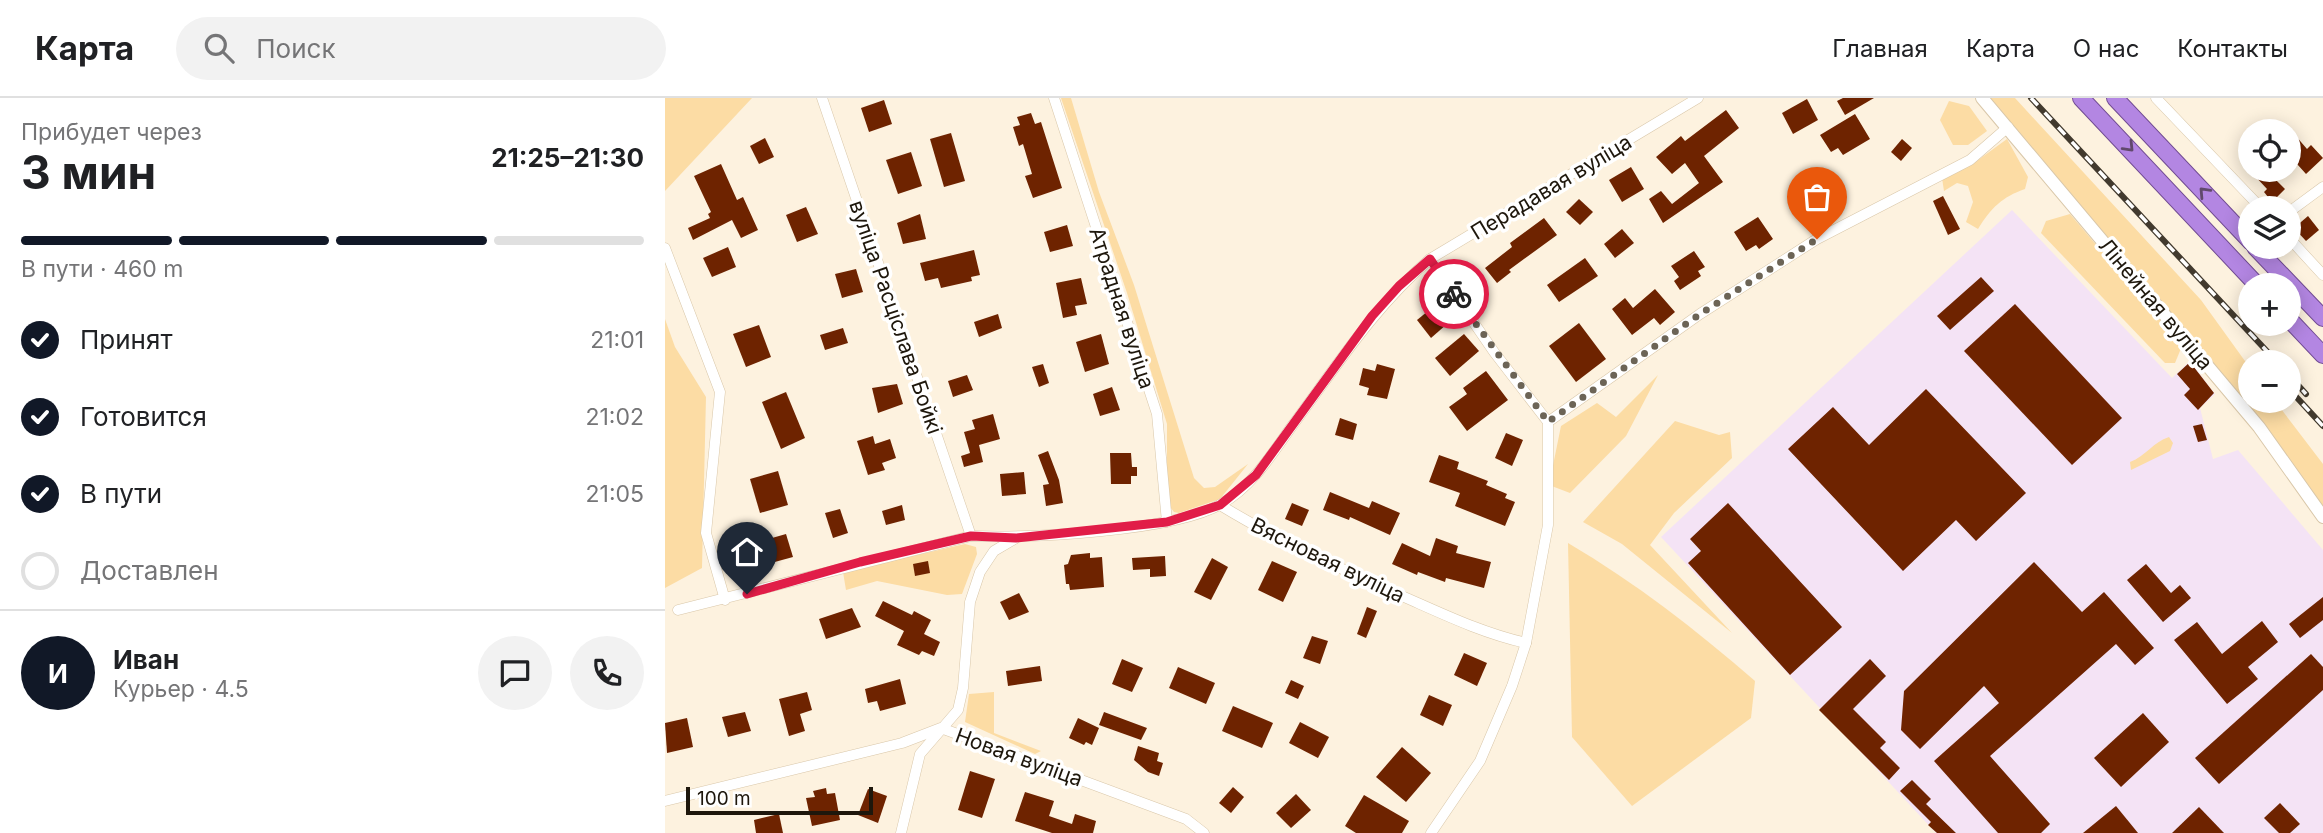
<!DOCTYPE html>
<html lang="ru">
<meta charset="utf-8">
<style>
body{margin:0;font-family:Inter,sans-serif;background:#f2f2f2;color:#202124;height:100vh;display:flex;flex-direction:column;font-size:26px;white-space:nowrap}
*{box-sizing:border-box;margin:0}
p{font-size:23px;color:#757577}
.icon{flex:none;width:38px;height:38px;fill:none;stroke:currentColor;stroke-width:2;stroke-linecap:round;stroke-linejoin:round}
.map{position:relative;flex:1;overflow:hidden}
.side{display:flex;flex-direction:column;background:#fff;width:665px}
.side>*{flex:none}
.controls{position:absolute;left:1573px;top:21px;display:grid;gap:14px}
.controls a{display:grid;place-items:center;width:63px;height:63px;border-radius:50%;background:#fff;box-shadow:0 4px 18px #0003;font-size:35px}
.scale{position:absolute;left:21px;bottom:18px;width:187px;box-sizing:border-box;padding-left:7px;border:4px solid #1e170c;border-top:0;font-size:19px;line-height:24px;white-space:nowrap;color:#1e170c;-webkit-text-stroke:5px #fff;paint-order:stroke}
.pin{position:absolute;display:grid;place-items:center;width:60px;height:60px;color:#fff;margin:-72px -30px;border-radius:50% 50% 50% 0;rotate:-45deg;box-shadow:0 0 7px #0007}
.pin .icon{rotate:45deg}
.courier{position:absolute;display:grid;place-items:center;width:70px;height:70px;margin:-35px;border:5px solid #e11d48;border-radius:50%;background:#fff;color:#222;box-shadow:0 2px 9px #0007}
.overview em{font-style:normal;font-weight:700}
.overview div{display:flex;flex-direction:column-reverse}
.overview{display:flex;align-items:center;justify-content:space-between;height:119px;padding:0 21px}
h1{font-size:46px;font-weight:700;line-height:52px}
.bar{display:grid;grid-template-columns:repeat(4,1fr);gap:10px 7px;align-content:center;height:84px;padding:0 21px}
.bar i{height:9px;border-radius:5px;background:#e0e0e0}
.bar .selected{background:#111827}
.bar p{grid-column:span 4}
.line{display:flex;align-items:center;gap:18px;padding:0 21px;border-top:2px solid #e0e0e0}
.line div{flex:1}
.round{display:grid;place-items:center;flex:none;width:74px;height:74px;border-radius:37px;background:#f2f2f2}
ol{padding:0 21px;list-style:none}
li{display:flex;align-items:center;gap:21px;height:77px}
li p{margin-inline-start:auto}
li .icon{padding:7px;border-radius:50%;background:#111827;color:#fff;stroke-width:4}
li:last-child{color:#757577}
li i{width:38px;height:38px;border:4px solid #e0e0e0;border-radius:50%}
header{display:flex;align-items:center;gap:42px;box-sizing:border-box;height:98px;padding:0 35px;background:#fff;border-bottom:2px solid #e0e0e0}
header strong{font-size:33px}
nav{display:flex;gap:38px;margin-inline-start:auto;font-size:24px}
.search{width:490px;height:63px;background:#f2f2f2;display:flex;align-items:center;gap:18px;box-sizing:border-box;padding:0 24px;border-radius:38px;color:#757577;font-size:26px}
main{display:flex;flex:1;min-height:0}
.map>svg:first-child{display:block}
.industrial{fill:#f4e3f5}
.green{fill:#fcdca4}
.building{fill:#6e2300}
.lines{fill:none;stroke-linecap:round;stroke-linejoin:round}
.minor-casing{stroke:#d9c7a9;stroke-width:11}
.tertiary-casing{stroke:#d9c7a9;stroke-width:14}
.trunk-casing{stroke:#724c93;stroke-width:18}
.minor{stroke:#fff;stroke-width:10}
.tertiary{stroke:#fff;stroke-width:12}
.trunk{stroke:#b386e2;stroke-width:16}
.rail-casing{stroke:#423a2e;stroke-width:6}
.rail{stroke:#fff;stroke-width:3.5;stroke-dasharray:10;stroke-linecap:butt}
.oneway{stroke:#61496c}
.done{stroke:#6c6456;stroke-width:7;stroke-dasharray:0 12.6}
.route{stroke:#e11d48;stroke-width:9}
.labels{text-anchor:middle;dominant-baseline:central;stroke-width:7;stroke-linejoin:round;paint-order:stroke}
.street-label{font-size:21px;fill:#1e170c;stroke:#fff}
</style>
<header>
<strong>Карта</strong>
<div class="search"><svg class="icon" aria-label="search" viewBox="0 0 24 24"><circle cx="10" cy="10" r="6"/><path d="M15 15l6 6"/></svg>Поиск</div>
<nav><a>Главная</a><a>Карта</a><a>О нас</a><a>Контакты</a></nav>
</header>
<main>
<section class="side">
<div class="overview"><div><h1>3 мин</h1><p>Прибудет через</p></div><em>21:25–21:30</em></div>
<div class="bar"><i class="selected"></i><i class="selected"></i><i class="selected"></i><i></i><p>В пути · 460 m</p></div>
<ol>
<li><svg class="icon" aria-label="check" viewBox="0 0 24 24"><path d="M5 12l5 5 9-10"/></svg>Принят<p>21:01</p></li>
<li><svg class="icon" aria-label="check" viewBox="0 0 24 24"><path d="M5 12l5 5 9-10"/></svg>Готовится<p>21:02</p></li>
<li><svg class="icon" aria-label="check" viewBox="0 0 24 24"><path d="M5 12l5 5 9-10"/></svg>В пути<p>21:05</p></li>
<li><i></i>Доставлен</li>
</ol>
<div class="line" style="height:126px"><b class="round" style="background:#111827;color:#fff">И</b><div><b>Иван</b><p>Курьер · 4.5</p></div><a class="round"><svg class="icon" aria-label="chat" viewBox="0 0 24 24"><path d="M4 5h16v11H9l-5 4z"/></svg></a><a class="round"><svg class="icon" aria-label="phone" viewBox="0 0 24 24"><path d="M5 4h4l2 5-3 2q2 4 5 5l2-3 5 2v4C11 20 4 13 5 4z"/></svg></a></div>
</section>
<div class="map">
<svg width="1658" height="735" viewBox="0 0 1658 735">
<rect width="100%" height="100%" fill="#fdf2df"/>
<!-- industrial -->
<path class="industrial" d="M1347 112 1507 280 1525 263 1550 296 1535 310 1548 361 1573 352 1658 452V735H1271L996 439Z"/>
<!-- green -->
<g class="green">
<path d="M0 0H87L0 93Z"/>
<path d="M396 0H406L434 94 469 187 529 380 539 390 550 389 583 366 555 401 514 415 509 414 502 405V326L462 195Z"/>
<path d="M1317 0H1350L1536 202 1585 270 1586 303H1610L1658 366V412Z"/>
<path d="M1284 3 1304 8 1322 33 1303 47H1288L1275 22Z"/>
<path d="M1342 41 1363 79 1360 91C1337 99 1326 110 1313 131L1301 124 1308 104 1303 88 1292 85 1279 93 1277 80 1309 65Z"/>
<path d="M1405 116 1517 248 1510 265H1500L1376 135 1381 123Z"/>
<path d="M0 221 10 249 41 299 37 470 0 490Z"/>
<path d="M993 277 961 338 905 395 884 387 896 328 932 305 951 319Z"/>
<path d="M1010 323 1054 337 1065 334 1067 360 1009 415 985 447 1067 535 957 446 918 424Z"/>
<path d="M1504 339 1508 345 1505 353 1466 372 1465 364C1481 358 1488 344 1504 339Z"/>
<path d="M903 445C971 485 1030 531 1090 583L1086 620 967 708 907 639Z"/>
<path d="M300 446 311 449 312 456 297 496 282 497 212 483 181 492 178 474Z"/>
<path d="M329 594V635L376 653 370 656 300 624 304 596Z"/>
</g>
<!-- building -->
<g class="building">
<path d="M1178 0H1209L1180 17 1172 3Z"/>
<path d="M1142 1 1153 22 1128 36 1117 15Z"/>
<path d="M219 2 227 26 204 34 196 10Z"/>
<path d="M1061 12 1074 30 1039 58 1058 84 998 125 984 101 996 93 1007 106 1034 85 1020 65 1007 76 991 59 1016 38 1020 43Z"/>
<path d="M366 15 370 26 376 24 397 90 368 100 360 78 367 76 358 46 354 48 348 29 355 27 352 19Z"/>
<path d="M1190 16 1205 41 1178 57 1173 50 1166 54 1155 37Z"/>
<path d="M286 35 300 83 279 89 265 41Z"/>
<path d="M1630 37 1642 51 1646 47 1658 60 1641 76 1624 57V43Z"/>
<path d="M100 40 109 59 94 66 85 48Z"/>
<path d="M1237 41 1247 50 1236 63 1226 54Z"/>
<path d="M246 54 257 88 233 96 221 62Z"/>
<path d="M56 66 72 102 78 99 93 132 76 140 67 122 28 142 23 130 45 120 43 116 46 114 29 78Z"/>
<path d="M966 69 979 91 957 104 944 82Z"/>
<path d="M1595 72H1608L1614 79 1611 82 1620 91 1607 104 1599 94 1602 91 1589 77Z"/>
<path d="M1138 89 1149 107 1134 116 1123 97Z"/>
<path d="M1278 98 1295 131 1283 137 1268 103Z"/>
<path d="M914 101 928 114 915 127 901 114Z"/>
<path d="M141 109 153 136 132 144 121 117Z"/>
<path d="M255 116 261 141 238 146 232 125Z"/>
<path d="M1643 118 1654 132 1641 143 1629 130Z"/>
<path d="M1093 119 1108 141 1094 151 1091 147 1081 153 1069 134Z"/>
<path d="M879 120 892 137 844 172 846 174 832 185 820 170 847 149 845 145Z"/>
<path d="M402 127 408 148 385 154 379 134Z"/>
<path d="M957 131 969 145 950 160 939 146Z"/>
<path d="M63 149 71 169 47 179 38 160Z"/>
<path d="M309 152 315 177 306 179 307 183 276 190 273 180 260 183 255 165Z"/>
<path d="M1029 153 1040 169 1033 173 1036 178 1015 192 1009 183 1014 179 1006 168Z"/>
<path d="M920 160 933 178 894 204 882 187Z"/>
<path d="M191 171 198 194 177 200 170 176Z"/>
<path d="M1316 179 1329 193 1285 232 1272 218Z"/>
<path d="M416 180 422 206 410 208 412 217 398 220 391 185Z"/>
<path d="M990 191 1010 214 995 227 989 220 967 237 947 211 960 200 968 210Z"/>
<path d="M1350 206 1457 320 1407 367 1299 253Z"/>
<path d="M768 209 782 226 766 240 752 222Z"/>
<path d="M333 216 337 230 314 239 309 224Z"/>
<path d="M914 225 941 261 911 284 884 248Z"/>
<path d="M94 227 106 259 81 269 68 236Z"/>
<path d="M178 230 183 245 160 252 155 237Z"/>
<path d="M436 236 444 266 420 274 411 244Z"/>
<path d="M799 236 814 253 785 278 770 260Z"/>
<path d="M1525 264 1549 295 1533 312 1519 297 1525 291 1512 276Z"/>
<path d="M378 266 384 285 374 289 367 269Z"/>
<path d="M712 266 730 271 722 301 702 297 704 290 694 287 698 270 710 273Z"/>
<path d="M821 273 843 302 802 333 784 309 802 296 798 290Z"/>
<path d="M302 277 308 292 288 299 283 283Z"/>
<path d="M232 286 238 306 213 315 207 290Z"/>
<path d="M447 289 455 312 435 318 428 296Z"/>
<path d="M1261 291 1361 395 1311 443 1291 422 1238 473 1123 351 1168 309 1204 347Z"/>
<path d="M121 294 140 340 116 351 97 304Z"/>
<path d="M328 316 335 341 314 347 318 364 299 369 296 358 305 355 299 334 310 331 307 322Z"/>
<path d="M675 320 692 326 688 342 670 337Z"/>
<path d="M1537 326 1542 342 1533 344 1528 328Z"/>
<path d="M841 335 858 342 847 368 830 360Z"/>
<path d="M208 338 210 346 225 341 231 360 217 365 220 372 203 377 192 343Z"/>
<path d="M383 353 394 382 398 405 381 408 378 387 384 386 373 357Z"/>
<path d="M445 355H466L467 369H472V378H466V386H446Z"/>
<path d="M774 357 794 364 792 371 823 383 821 387 842 396 840 400 850 404 840 428 790 408 795 395 764 384Z"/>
<path d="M113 373 123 407 95 415 85 381Z"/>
<path d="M359 374 361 396 337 398 335 376Z"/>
<path d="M665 394 704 410 707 403 735 415 725 437 685 419 684 422 658 412Z"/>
<path d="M627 405 644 412 637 428 620 421Z"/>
<path d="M1063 405 1177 529 1125 577 1023 465 1036 453 1025 441Z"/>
<path d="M237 407 240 422 221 427 217 413Z"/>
<path d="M175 411 183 435 168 440 160 415Z"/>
<path d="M121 436 128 459 106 465 100 442Z"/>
<path d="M771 440 793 448 791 455 826 464 819 490 781 480 780 484 753 474 752 477 727 466 737 445 765 458Z"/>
<path d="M425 455V460L437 459 439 489 405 492 404 486H401L399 467 403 466 406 457Z"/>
<path d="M500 458 501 478 485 479V471L468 472 467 460Z"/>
<path d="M547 460 563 469 546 502 529 494Z"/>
<path d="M263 463 265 475 250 478 248 466Z"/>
<path d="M607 463 632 474 618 504 593 492Z"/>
<path d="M1369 464 1417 514 1439 494 1489 550 1470 567 1451 546 1325 658 1385 726 1376 735H1333L1269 663 1334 605 1319 588 1255 651 1236 632 1239 593Z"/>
<path d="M1481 466 1506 495 1515 487 1526 500 1498 524 1462 482Z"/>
<path d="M354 495 364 514 344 522 335 504Z"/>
<path d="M1658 499V522L1635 540 1624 526Z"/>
<path d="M218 503 247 517 249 513 266 522 259 536 275 544 269 558 257 553 254 557 232 547 239 533 210 518Z"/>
<path d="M702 509 712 513 701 540 692 536Z"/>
<path d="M187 510 196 529 161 541 154 521Z"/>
<path d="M1597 523 1613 544 1583 569 1593 581 1562 606 1509 542 1532 524 1557 556Z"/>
<path d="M647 538 663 543 655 566 638 560Z"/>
<path d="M799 555 822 565 812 588 789 577Z"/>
<path d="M1646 556 1658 569V592L1554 686 1530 660Z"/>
<path d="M457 561 478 570 467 594 447 586Z"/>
<path d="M1205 561 1221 578 1188 611 1221 644 1215 650 1235 670 1224 682 1154 612Z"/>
<path d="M375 568 377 583 343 588 341 573Z"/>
<path d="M513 569 550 585 541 606 504 590Z"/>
<path d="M235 581 241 606 215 613 212 603 203 605 200 591Z"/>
<path d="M626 582 639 588 633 601 620 595Z"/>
<path d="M142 594 147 612 135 616 140 633 124 638 114 601Z"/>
<path d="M764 597 787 607 778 628 755 617Z"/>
<path d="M568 608 608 625 597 650 557 633Z"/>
<path d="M80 614 86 633 63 639 57 619Z"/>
<path d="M439 614 482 630 476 642 434 627Z"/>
<path d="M1478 615 1504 644 1456 689 1429 660Z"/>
<path d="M22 620 28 649 2 655 0 625Z"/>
<path d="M413 620 434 630 427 647 421 644 419 647 404 640Z"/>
<path d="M635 624 664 639 653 660 624 645Z"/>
<path d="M473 648 494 655 492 663 498 665 494 678 483 674 469 662Z"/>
<path d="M737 649 766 675 741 704 711 679Z"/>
<path d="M305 673 330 681 317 720 293 712Z"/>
<path d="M1247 682 1266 701 1261 706 1291 735H1272L1263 727 1266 724 1235 693Z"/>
<path d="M568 689 579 699 566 715 554 705Z"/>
<path d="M161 690 162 696 170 695 175 722 147 728 141 700 150 699 148 693Z"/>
<path d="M203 691 222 698 213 725 193 717Z"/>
<path d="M360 694 389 703 384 718 407 726 410 716 431 723 428 735H387L350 723Z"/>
<path d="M631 696 646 712 626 730 611 715Z"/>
<path d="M699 697 744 723 737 735H691L680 728Z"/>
<path d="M1615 705 1635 726 1625 735H1614L1599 720Z"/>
<path d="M1451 708 1473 735H1418Z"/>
<path d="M1534 709 1559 735H1507Z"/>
<path d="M114 716 118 735H91L89 722Z"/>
</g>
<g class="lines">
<!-- minor casing -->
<g class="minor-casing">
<g id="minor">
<path d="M157 0 306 438"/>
<path d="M389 0 492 316 502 424"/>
<path d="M1491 0 1596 110"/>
<path d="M1624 114 1658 89"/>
<path d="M1624 140 1658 177"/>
<path d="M0 150 55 294 41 435 60 502"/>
<path d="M765 161 829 254 883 324V427L861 545 847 588 815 663 766 735"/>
<path d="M883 324 1035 216 1152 141 1305 62 1343 29"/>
<path d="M555 407C614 443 674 470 737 498 778 516 817 535 861 545"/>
<path d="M13 512 306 438C363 440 508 434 556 406 587 389 607 356 627 328 671 269 709 209 765 161L1033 0"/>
<path d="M0 703 237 645 276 630 521 721 539 735"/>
<path d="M236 735 255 656 293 612 298 590 305 504 315 474 329 453 351 440"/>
</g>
</g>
<!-- tertiary casing -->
<g class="tertiary-casing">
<path id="tertiary" d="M1317 0 1594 329 1658 419"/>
</g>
<!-- trunk casing -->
<g class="trunk-casing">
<g id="trunk">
<path d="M1416 0 1592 187"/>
<path d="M1450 0 1586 144"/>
<path d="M1590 149 1658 220"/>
<path d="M1624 221 1658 257"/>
</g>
</g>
<!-- minor -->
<use href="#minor" class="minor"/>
<!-- tertiary -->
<use href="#tertiary" class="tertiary"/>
<!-- trunk -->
<use href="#trunk" class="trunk"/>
<!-- rail casing -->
<g class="rail-casing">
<g id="rail">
<path d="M1366 0 1612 264"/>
<path d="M1624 277 1641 296"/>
<path d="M1624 291 1658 328"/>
</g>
</g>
<!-- rail -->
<use href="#rail" class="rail"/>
</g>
<!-- one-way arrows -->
<defs><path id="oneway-chevron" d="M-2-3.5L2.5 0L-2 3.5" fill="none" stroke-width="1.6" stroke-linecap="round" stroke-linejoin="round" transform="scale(1.75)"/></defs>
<g class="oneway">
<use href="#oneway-chevron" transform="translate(1464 49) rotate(46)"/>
<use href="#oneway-chevron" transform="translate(1539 94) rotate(-133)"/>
</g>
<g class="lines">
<!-- done -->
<path class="done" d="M789 196 883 324 1035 216 1152 141"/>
<!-- route -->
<path class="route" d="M82 496 195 464 306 438 351 440 502 424 555 407 591 377 707 218 734 188 765 161 789 196"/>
</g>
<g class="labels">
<!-- street labels -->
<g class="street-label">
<text transform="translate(886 89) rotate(-31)">Перадавая вуліца</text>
<text transform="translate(1491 206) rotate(50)">Лінейная вуліца</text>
<text transform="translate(457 210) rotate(72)">Атрадная вуліца</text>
<text transform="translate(231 219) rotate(71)">вуліца Расціслава Бойкі</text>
<text transform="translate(663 462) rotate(26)">Вясновая вуліца</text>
<text transform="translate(354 659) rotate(20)">Новая вуліца</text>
</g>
</g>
</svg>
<div class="controls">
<a><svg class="icon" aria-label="locate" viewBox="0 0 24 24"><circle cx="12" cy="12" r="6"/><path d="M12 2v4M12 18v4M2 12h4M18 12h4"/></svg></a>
<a><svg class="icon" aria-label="layers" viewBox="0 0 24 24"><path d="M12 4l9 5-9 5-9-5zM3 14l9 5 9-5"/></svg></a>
<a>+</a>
<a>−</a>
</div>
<div class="scale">100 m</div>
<div class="pin" style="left:1152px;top:141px;background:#ea580c"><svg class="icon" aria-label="bag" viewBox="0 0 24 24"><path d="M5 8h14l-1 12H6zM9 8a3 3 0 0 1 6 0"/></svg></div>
<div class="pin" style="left:82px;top:496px;background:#1f2937"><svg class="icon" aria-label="home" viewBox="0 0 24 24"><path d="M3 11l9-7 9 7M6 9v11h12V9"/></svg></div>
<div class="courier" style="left:789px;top:196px"><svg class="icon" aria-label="bike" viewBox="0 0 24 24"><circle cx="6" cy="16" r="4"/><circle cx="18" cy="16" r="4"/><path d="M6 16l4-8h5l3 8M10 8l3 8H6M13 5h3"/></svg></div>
</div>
</main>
